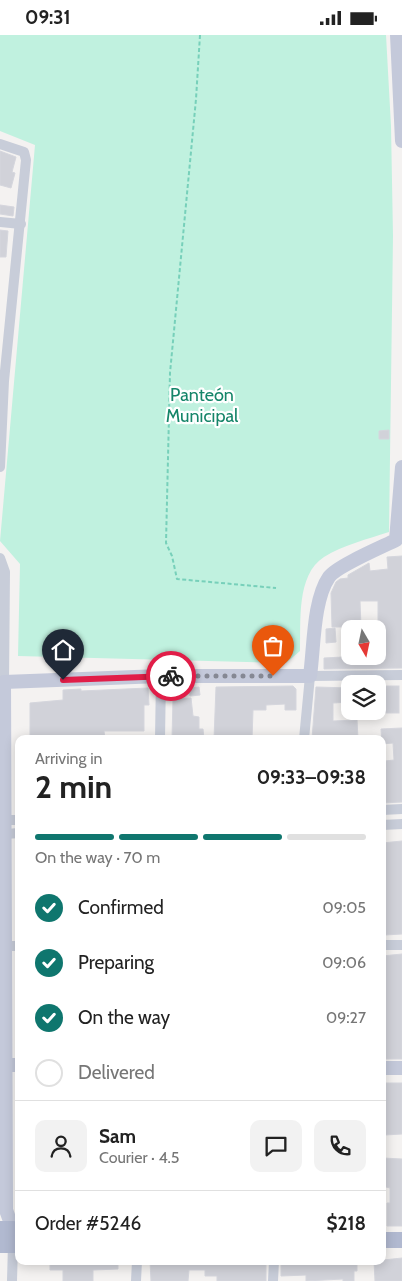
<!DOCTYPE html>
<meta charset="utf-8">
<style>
body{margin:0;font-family:Cabin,sans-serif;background:#f2f2f2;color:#222;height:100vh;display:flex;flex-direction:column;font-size:19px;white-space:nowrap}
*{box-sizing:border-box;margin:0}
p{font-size:16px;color:#767676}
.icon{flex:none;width:28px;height:28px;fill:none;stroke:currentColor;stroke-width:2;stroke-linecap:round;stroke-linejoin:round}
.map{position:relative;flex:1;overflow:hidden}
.drawer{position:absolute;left:15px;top:700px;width:371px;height:530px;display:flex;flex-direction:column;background:#fff;border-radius:10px;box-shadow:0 2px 12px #0003}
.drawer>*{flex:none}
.needle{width:32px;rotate:171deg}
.fabs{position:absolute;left:341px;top:585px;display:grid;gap:10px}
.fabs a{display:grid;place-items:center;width:45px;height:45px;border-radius:10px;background:#fff;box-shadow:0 2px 12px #0003;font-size:25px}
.pin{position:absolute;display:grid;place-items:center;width:42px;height:42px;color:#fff;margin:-51px -21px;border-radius:50% 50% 50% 0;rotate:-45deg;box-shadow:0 0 5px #0007}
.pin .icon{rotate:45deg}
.courier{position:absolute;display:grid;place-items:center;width:50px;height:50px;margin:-25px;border:4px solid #e11d48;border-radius:50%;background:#fff;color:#222;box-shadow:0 1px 6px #0007}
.overview em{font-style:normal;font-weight:700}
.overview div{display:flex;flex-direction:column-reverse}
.overview{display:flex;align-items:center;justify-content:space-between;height:85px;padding:0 20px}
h1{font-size:32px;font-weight:700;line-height:38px}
.bar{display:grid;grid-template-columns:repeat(4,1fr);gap:8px 5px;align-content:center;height:60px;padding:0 20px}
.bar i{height:6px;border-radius:4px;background:#e0e0e0}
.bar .selected{background:#0f766e}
.bar p{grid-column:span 4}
.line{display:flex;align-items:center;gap:12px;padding:0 20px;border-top:1px solid #e0e0e0}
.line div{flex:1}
.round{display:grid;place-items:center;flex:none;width:52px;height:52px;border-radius:10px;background:#f2f2f2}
ol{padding:0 20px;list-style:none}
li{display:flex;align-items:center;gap:15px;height:55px}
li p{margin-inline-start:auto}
li .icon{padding:5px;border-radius:50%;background:#0f766e;color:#fff;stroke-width:4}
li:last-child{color:#767676}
li i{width:28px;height:28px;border:2px solid #e0e0e0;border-radius:50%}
.status{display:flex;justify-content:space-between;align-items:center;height:35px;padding:0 25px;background:#fff;direction:ltr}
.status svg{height:14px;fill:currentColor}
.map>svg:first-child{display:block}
.green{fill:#c0f1df}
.building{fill:#d1d2d9;stroke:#d5d6dd}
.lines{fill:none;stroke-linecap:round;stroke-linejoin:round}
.path{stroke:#77d0ba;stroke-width:2;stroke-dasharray:4 2.5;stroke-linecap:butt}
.street{stroke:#c8cdd9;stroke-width:10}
.secondary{stroke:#c4c9da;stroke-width:14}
.primary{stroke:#b1b9d0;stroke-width:16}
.done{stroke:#858893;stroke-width:5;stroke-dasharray:0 9}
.route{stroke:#e11d48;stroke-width:6}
.labels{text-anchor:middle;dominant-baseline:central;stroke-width:4.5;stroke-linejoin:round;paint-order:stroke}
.park-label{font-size:18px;fill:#158569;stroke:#fff}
</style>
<div class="status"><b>09:31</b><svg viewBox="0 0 49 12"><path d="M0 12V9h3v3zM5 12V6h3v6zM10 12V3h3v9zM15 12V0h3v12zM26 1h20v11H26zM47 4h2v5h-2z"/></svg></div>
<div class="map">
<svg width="402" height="1246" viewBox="0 0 402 1246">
<rect width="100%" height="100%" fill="#f4f2f1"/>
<!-- green -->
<path class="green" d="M0 0H386L391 91 393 201 389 497C368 504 343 510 324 522 296 540 301 587 300 616L286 628 18 621 20 529 0 506 35 110 0 96Z"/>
<!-- building -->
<g class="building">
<path d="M0 116 16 122 12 137 15 138 11 153 0 150Z"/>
<path d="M0 170 14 172 13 181 0 179Z"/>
<path d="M0 195 8 196 6 222H0Z"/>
<path d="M389 395V404H379V396Z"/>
<path d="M402 521V633L324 634V623L382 620 381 606H378V566H360L361 592H332L331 558 336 547 340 544 348 543V540L369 528 370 536 388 534 387 522Z"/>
<path d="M335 593 336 607 326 608V594Z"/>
<path d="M293 651 296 654V675H285V669L266 670V675H253L252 704H214L216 652Z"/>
<rect x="378" y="651" width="21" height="27"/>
<path d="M199 652 200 660 190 661 189 653Z"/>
<path d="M316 652 350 653V667L333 668V686L357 685 358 704H312Z"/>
<path d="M148 653 149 670H144V696H104L105 704H30V668L63 665V655L81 654V656Z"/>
<path d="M191 663 193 681 199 682V694H203L204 704H172L173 664Z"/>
<path d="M402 693V767L382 768V734H386L385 726 394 725 393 708 382 709 381 694Z"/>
<path d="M402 806V899L385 900 382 808Z"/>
<path d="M402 919V1024H382V981H384L382 921Z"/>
<path d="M382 1048H402V1099L385 1100 384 1086H382Z"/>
<path d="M383 1123 402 1124V1191H387V1168H390V1153L382 1151Z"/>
<path d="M402 1223V1246H375L374 1226Z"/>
<path d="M50 1226H118V1234L93 1235V1246H63V1235H50Z"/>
<path d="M150 1226H266V1246H217V1241H205V1235H189L188 1246H151Z"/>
<path d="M281 1226H357V1236H354V1246H343V1244L306 1246V1240L281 1241Z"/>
</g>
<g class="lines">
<!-- path -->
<path class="path" d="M200 0 196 64 170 338 166 508 172 521 177 544 276 553"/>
<!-- street -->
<g class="street">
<path d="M0 109 24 117 26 125 4 346 0 432"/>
<path d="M0 187 21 189"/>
<path d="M0 523 5 537 4 647H0"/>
<path d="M160 704 161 641"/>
<path d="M304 704 310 641 402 640"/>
<path d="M382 775 402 774"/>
<path d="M6 785H19"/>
<path d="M382 790 402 789"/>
<path d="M6 799 19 798"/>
<path d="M382 910H402"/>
<path d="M0 911H19"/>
<path d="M12 1246 13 1210"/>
<path d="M136 1246 137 1226"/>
<path d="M273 1246 274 1226"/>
</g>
<!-- secondary -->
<g class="secondary">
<path d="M397 0 402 106"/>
<path d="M4 1030H19"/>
<path d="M382 1033H402"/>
<path d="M13 1204V1194L6 1175 4 647 161 641H310C314 613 313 565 329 542 337 531 382 512 396 505L402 432"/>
</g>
<!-- primary -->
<g class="primary">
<path d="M0 1194H13L19 1197"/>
<path d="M382 1205H402"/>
<path d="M0 1210H13L19 1207"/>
</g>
</g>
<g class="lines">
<!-- done -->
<path class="done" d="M171 641H273"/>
<!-- route -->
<path class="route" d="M63 645 171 641"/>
</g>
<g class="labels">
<!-- park labels -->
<g class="park-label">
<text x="202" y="360">Panteón<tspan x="202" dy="21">Municipal</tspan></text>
</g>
</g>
</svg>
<div class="fabs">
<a><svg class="needle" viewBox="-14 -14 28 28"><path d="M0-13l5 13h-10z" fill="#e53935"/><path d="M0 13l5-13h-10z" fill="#767676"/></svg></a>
<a><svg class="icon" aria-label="layers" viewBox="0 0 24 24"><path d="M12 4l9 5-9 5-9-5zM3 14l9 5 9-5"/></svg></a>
</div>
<div class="pin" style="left:273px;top:641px;background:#ea580c"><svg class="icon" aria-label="bag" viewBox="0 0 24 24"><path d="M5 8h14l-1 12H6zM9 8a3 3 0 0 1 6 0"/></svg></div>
<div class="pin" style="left:63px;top:645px;background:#1f2937"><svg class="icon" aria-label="home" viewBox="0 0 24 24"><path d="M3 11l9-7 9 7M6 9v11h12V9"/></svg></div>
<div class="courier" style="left:171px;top:641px"><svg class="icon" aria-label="bike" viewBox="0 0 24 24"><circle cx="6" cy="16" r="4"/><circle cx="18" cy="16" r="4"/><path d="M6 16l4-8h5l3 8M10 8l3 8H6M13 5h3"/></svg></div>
<section class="drawer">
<div class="overview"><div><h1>2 min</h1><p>Arriving in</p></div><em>09:33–09:38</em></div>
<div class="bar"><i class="selected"></i><i class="selected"></i><i class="selected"></i><i></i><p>On the way · 70 m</p></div>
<ol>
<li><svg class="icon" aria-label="check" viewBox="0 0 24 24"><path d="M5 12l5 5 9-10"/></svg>Confirmed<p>09:05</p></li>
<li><svg class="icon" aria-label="check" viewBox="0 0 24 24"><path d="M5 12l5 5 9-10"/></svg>Preparing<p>09:06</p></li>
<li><svg class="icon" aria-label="check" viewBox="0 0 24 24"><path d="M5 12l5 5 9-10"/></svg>On the way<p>09:27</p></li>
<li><i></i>Delivered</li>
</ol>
<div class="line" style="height:90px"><a class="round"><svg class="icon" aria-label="person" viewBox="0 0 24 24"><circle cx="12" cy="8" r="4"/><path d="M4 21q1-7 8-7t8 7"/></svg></a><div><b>Sam</b><p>Courier · 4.5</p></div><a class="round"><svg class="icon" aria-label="chat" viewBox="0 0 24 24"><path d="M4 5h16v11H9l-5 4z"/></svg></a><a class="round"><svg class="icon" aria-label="phone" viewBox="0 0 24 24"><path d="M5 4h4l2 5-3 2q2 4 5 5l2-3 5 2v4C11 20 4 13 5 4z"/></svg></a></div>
<div class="line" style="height:65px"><div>Order #5246</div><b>$218</b></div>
</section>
</div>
